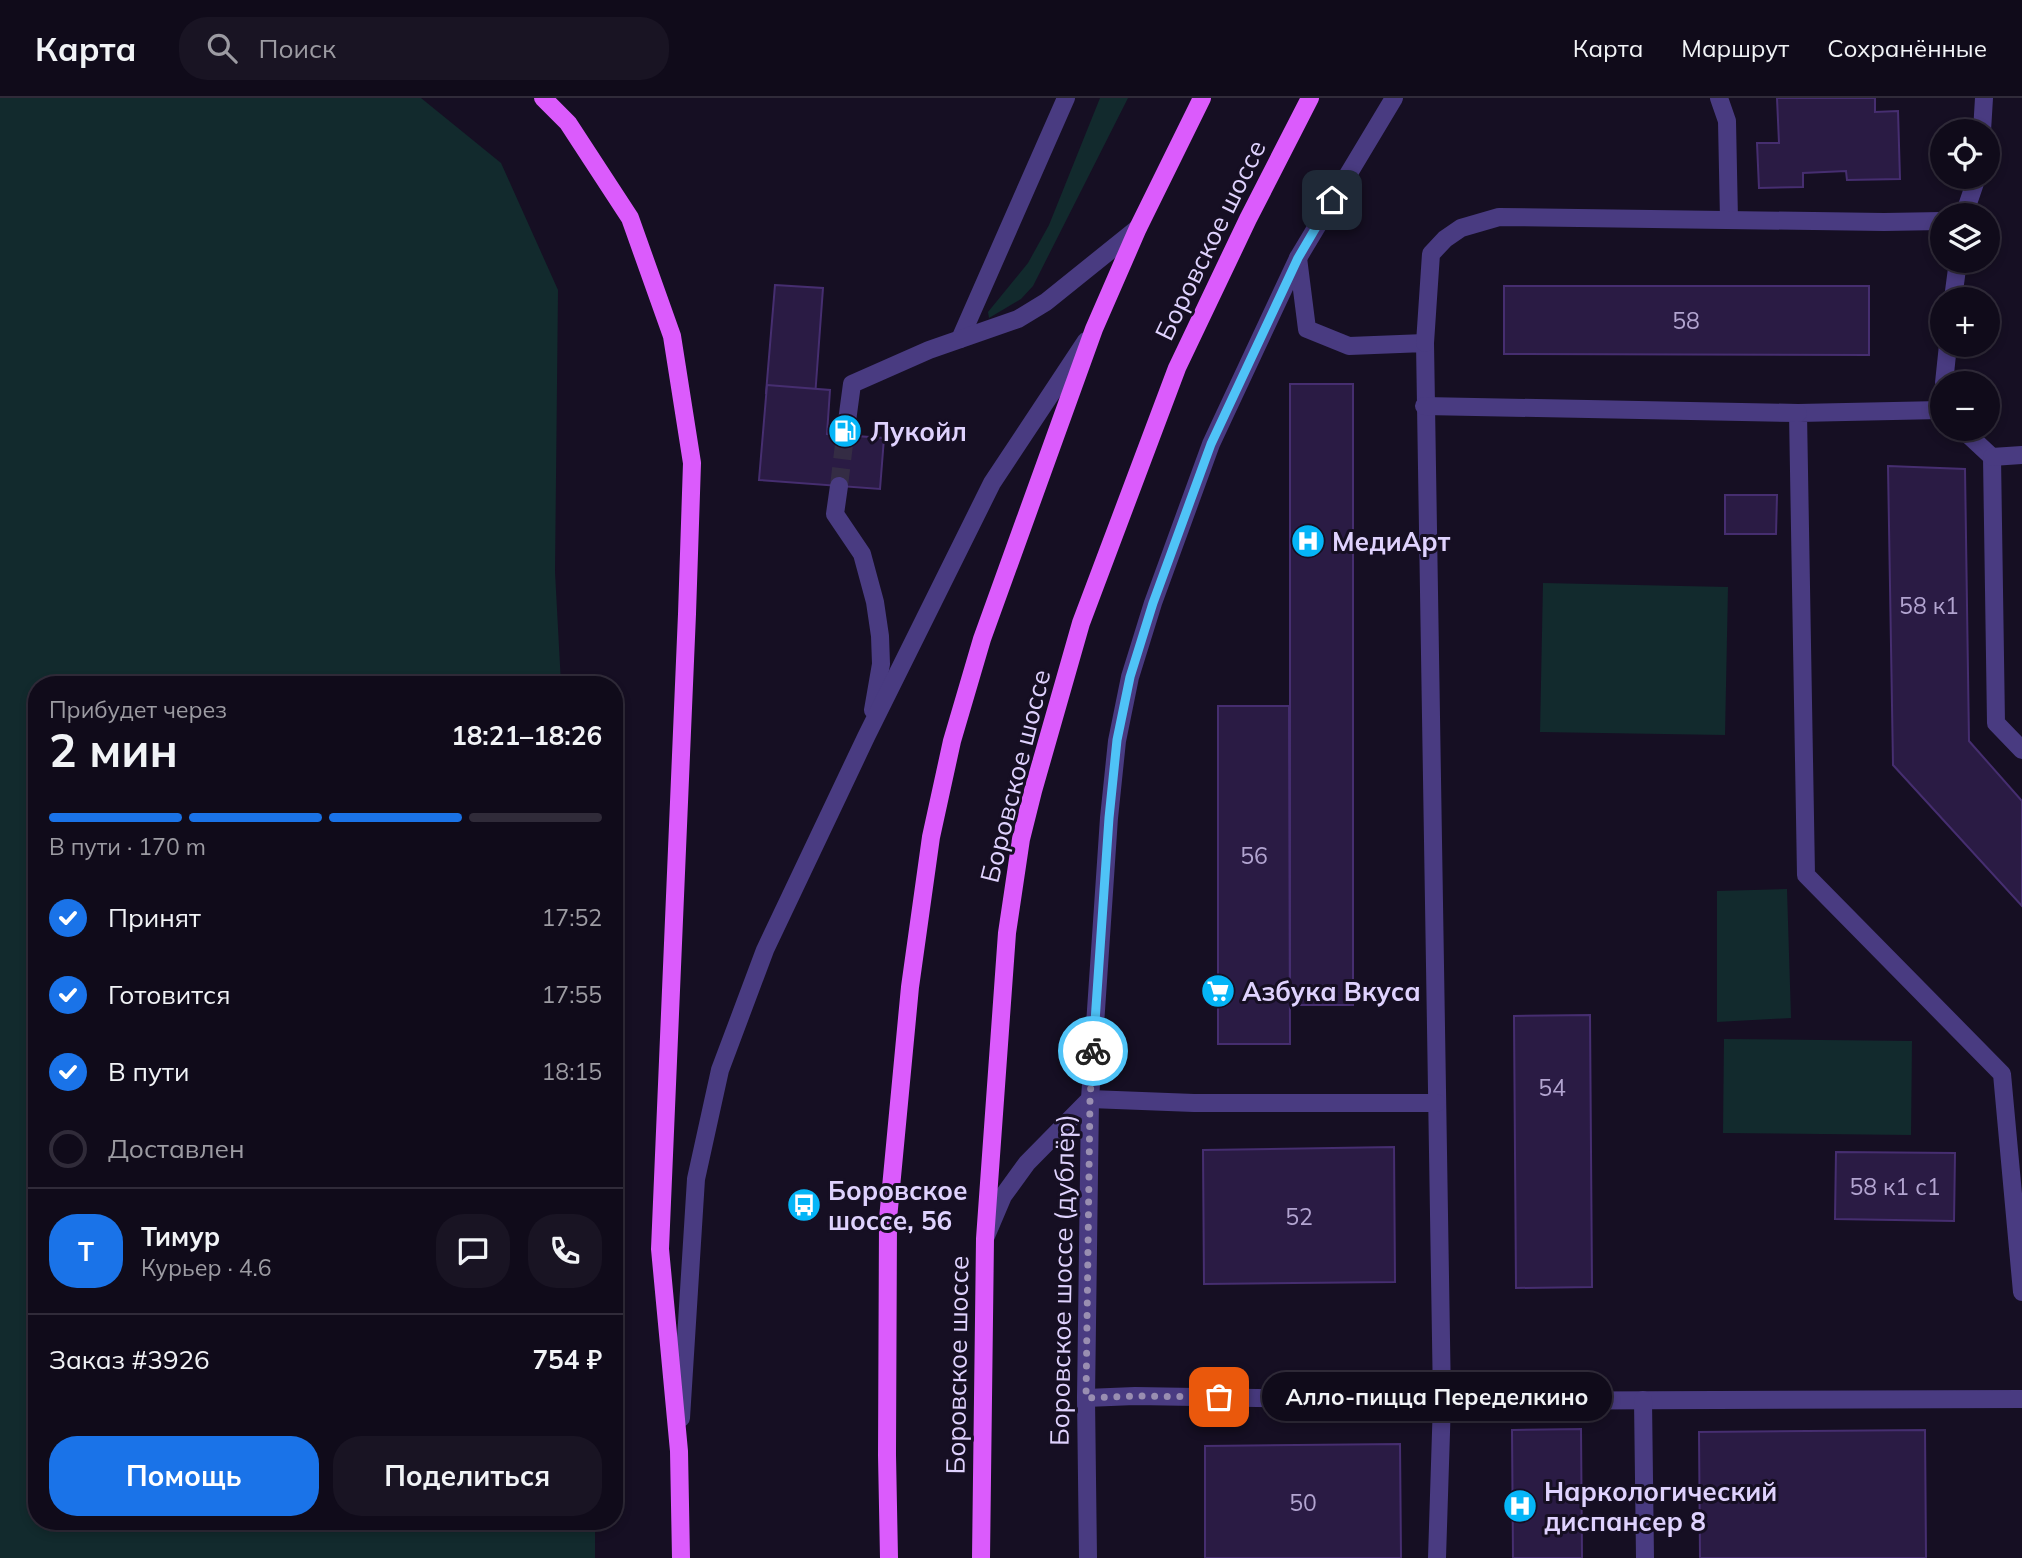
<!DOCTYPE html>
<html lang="ru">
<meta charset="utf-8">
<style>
body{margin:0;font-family:Mulish,sans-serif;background:#191423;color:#f1f3f6;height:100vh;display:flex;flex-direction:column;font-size:26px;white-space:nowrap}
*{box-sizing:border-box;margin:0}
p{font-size:23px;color:#9c9ba2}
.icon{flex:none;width:38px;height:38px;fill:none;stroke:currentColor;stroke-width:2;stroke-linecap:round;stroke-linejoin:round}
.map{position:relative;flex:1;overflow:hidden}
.details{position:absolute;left:28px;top:578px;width:595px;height:854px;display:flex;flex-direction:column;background:#100b1a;border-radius:28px;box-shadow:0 4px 10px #0003,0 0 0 2px #302b39}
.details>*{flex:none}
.buttons{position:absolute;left:1930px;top:21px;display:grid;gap:14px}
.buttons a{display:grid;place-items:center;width:70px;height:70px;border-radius:50%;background:#100b1a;box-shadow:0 4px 10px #0003,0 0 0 2px #302b39;font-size:35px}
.pin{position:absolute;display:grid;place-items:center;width:60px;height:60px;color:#fff;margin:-30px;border-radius:14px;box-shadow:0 4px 10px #0006}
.courier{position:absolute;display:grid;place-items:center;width:70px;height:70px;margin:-35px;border:5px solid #4fc3f7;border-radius:50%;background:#fff;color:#222;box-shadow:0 2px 9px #0007}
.bubble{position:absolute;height:49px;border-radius:24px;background:#100b1a;box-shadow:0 4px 10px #0003,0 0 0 2px #302b39;font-size:23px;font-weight:700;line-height:49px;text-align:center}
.overview em{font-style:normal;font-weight:700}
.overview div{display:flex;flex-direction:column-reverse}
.overview{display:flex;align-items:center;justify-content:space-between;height:119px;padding:0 21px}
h1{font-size:46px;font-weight:700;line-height:52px}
.bar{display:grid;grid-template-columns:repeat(4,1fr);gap:10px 7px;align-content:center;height:84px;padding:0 21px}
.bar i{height:9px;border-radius:5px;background:#302b39}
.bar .current{background:#1a73e8}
.bar p{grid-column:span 4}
.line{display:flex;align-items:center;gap:18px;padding:0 21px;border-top:2px solid #302b39}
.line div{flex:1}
.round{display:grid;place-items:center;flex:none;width:74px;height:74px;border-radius:28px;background:#191423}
ol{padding:0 21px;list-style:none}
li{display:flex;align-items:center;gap:21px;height:77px}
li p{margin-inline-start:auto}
li .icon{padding:7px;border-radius:50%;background:#1a73e8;color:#fff;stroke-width:4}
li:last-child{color:#9c9ba2}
li i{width:38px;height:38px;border:4px solid #302b39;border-radius:50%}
.cta{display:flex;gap:14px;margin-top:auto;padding:14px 21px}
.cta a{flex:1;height:80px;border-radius:28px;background:#1a73e8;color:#fff;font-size:28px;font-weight:700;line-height:80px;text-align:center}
.cta a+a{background:#191423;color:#f1f3f6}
header{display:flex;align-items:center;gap:42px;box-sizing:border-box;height:98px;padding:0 35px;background:#100b1a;border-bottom:2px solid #302b39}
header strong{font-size:33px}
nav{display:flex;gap:38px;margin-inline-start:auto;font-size:24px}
.search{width:490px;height:63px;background:#191423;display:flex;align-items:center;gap:18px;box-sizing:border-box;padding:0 24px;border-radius:28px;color:#9c9ba2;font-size:26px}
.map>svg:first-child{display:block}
.green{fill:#122a2d}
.building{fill:#2a1b44;stroke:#462e70;stroke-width:2}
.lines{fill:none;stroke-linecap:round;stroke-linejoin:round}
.minor-tunnel{stroke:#342c44;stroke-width:18;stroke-dasharray:18 9;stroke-linecap:butt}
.minor{stroke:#493b81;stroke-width:18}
.major{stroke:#db5bfc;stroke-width:18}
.done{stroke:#998eb1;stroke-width:7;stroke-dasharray:0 12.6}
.route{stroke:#4fc3f7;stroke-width:9}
.labels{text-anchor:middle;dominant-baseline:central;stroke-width:6;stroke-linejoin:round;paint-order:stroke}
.number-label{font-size:23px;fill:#b2a4d0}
.street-label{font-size:26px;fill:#dfd2fe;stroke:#160f23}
.poi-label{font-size:26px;font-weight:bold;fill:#dfd2fe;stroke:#160f23;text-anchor:start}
</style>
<header>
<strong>Карта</strong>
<div class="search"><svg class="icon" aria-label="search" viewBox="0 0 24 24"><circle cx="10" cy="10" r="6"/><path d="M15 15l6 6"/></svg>Поиск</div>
<nav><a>Карта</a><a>Маршрут</a><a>Сохранённые</a></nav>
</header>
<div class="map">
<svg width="2022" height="1460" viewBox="0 0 2022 1460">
<rect width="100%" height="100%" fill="#160f23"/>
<!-- green -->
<g class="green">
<path d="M0 0H421L501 65 558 192 555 474 561 586H37V1423H595V1460H0Z"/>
<path d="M1100 0H1128L1033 188 1021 201 989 220 988 214 1028 165 1049 127Z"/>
<path d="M1543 485 1728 489 1725 637 1540 634Z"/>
<path d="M1787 791 1791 920 1717 924V793Z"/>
<path d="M1724 941 1912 943 1911 1037 1723 1035Z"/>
</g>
<!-- building -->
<g class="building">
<path d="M1777 0H1875V14L1898 13 1900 81 1847 82 1846 73 1803 75V89L1759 90 1757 45H1779Z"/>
<path d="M775 187 823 190 815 299 766 295Z"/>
<path d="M1504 188H1869V257L1504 256Z"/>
<rect x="1290" y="286" width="63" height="621"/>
<path d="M767 287 830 292 827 336 884 340 880 391 759 382Z"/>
<path d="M1888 368 1965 371 1969 643 2022 703V808L1893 667Z"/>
<path d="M1725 397H1777L1776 436H1725Z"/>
<path d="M1218 608H1289L1290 946H1218Z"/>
<path d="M1590 917 1592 1189 1516 1190 1514 918Z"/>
<path d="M1394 1049 1395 1184 1204 1186 1203 1052Z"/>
<path d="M1836 1054 1955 1055 1954 1123 1835 1121Z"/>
<path d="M1581 1331 1582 1460H1513L1512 1332Z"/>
<path d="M1925 1332 1926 1460H1700L1699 1334Z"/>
<path d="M1400 1346 1401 1460H1205V1348Z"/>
</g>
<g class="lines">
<!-- minor-tunnel -->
<path class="minor-tunnel" d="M839 388 845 338"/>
<!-- minor -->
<g class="minor">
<path d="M1719 0 1727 23 1729 122"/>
<path d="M1982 33 1984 0"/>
<path d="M1964 117 1977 79"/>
<path d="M1298 160 1307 231 1349 248 1425 245 1442 1303 1437 1460"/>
<path d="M1953 201 1958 163"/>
<path d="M960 241 1066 0"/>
<path d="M1425 245 1431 156 1445 141 1461 130 1499 119 1884 124 1942 123"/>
<path d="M1944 285 1948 247"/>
<path d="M1942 301 1941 312 1798 315 1806 777 2002 976 2022 1194"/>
<path d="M1424 308 1798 315"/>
<path d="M1962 331 1992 359 1996 625 2022 652"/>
<path d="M845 338 852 286 929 252 1018 221 1046 204 1138 130"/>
<path d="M1992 359 2022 357"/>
<path d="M839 388 835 416 862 456 875 504 880 538 881 566 873 612"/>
<path d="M986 1138 1003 1098 1027 1065 1090 1001 1194 1005H1437"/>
<path d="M1086 1300 1135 1298 1442 1303 2022 1301"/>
<path d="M1643 1302 1645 1460"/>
<path d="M681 1320 696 1081 720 972 765 852 866 639 992 385 1086 243"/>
<path d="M1088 1460 1086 1300 1090 1001 1109 720 1117 643 1130 579 1153 505 1211 346 1298 160 1394 0"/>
</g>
<!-- major -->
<g class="major">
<path d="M543 0 568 25 630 120 672 238 692 365 687 516 660 1151 679 1353 681 1460"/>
<path d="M889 1460 887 1357 888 1121 910 889 931 739 952 643 982 541 1094 231 1138 130 1202 0"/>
<path d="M981 1460 985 1141 1007 835 1021 741 1033 693 1081 525 1177 270 1248 121 1310 0"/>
</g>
</g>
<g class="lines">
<!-- done -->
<path class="done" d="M1093 953 1090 1001 1086 1300 1135 1298 1219 1299"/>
<!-- route -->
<path class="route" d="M1093 953 1109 720 1117 642 1130 579 1153 505 1211 346 1298 160 1332 102"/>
</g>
<!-- icons -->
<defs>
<g id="fuel-disc" transform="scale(1.75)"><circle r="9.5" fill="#05b5f7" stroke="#160f23"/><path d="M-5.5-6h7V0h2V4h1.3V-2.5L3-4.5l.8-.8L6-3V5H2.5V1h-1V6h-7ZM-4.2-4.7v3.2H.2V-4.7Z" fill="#fff"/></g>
<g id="hospital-disc" transform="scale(1.75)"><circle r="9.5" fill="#05b5f7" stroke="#160f23"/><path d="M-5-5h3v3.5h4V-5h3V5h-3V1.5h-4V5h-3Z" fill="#fff"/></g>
<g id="supermarket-disc" transform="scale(1.75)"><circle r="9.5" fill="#05b5f7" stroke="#160f23"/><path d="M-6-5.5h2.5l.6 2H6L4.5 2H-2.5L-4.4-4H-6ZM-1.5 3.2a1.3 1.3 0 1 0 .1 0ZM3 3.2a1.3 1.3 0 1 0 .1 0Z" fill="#fff"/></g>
<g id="bus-disc" transform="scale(1.75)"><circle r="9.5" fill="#05b5f7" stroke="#160f23"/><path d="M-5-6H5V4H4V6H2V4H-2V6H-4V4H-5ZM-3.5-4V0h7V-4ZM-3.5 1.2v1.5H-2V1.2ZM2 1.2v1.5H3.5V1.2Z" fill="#fff"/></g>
</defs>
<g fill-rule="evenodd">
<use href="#fuel-disc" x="845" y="333"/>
<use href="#hospital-disc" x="1308" y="443"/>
<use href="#supermarket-disc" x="1218" y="893"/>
<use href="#bus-disc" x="804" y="1107"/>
<use href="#hospital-disc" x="1520" y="1408"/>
</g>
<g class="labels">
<!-- number labels -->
<g class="number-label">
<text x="1686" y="222">58</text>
<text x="1929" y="507">58 к1</text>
<text x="1254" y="757">56</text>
<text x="1552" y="989">54</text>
<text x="1895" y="1088">58 к1 с1</text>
<text x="1299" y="1118">52</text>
<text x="1303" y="1404">50</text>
</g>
<!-- street labels -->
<g class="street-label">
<text transform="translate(1210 142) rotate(-64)">Боровское шоссе</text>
<text transform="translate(1015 678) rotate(-76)">Боровское шоссе</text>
<text transform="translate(1062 1182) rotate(-89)">Боровское шоссе (дублёр)</text>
<text transform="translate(957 1267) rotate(-89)">Боровское шоссе</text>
</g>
<!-- poi labels -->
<g class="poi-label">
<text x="870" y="333">Лукойл</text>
<text x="1332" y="443">МедиАрт</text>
<text x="1242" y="893">Азбука Вкуса</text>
<text x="828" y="1092">Боровское<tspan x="828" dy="30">шоссе, 56</tspan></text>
<text x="1544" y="1393">Наркологический<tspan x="1544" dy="30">диспансер 8</tspan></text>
</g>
</g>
</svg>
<div class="buttons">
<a><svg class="icon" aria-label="locate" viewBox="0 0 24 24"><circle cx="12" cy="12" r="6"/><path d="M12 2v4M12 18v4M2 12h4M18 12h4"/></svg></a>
<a><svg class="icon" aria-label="layers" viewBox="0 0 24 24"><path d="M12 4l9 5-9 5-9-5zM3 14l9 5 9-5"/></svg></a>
<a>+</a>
<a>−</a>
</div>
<div class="pin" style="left:1219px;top:1299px;background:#ea580c"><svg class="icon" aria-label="bag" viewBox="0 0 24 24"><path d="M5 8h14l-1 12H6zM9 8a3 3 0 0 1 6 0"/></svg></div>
<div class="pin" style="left:1332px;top:102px;background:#1f2937"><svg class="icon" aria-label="home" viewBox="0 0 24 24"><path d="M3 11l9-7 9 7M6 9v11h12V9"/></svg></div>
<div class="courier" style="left:1093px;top:953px"><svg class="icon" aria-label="bike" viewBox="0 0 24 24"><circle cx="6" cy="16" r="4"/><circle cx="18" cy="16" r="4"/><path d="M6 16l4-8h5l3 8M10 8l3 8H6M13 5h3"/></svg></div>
<div class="bubble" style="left:1262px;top:1274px;width:350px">Алло-пицца Переделкино</div>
<section class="details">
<div class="overview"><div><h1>2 мин</h1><p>Прибудет через</p></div><em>18:21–18:26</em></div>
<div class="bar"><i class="current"></i><i class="current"></i><i class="current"></i><i></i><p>В пути · 170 m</p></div>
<ol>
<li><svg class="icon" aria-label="check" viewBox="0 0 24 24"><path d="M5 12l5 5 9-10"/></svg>Принят<p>17:52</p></li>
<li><svg class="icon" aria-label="check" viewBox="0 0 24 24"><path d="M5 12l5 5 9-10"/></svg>Готовится<p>17:55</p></li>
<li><svg class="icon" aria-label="check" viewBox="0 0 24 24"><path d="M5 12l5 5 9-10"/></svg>В пути<p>18:15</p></li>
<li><i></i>Доставлен</li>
</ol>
<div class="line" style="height:126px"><b class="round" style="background:#1a73e8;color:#fff">Т</b><div><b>Тимур</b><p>Курьер · 4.6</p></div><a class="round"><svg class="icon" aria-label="chat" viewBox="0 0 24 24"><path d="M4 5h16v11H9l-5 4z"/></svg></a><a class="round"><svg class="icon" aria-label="phone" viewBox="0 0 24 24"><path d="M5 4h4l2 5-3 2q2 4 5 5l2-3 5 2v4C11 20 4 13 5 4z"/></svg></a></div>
<div class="line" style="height:91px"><div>Заказ #3926</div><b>754 ₽</b></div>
<div class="cta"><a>Помощь</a><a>Поделиться</a></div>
</section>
</div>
